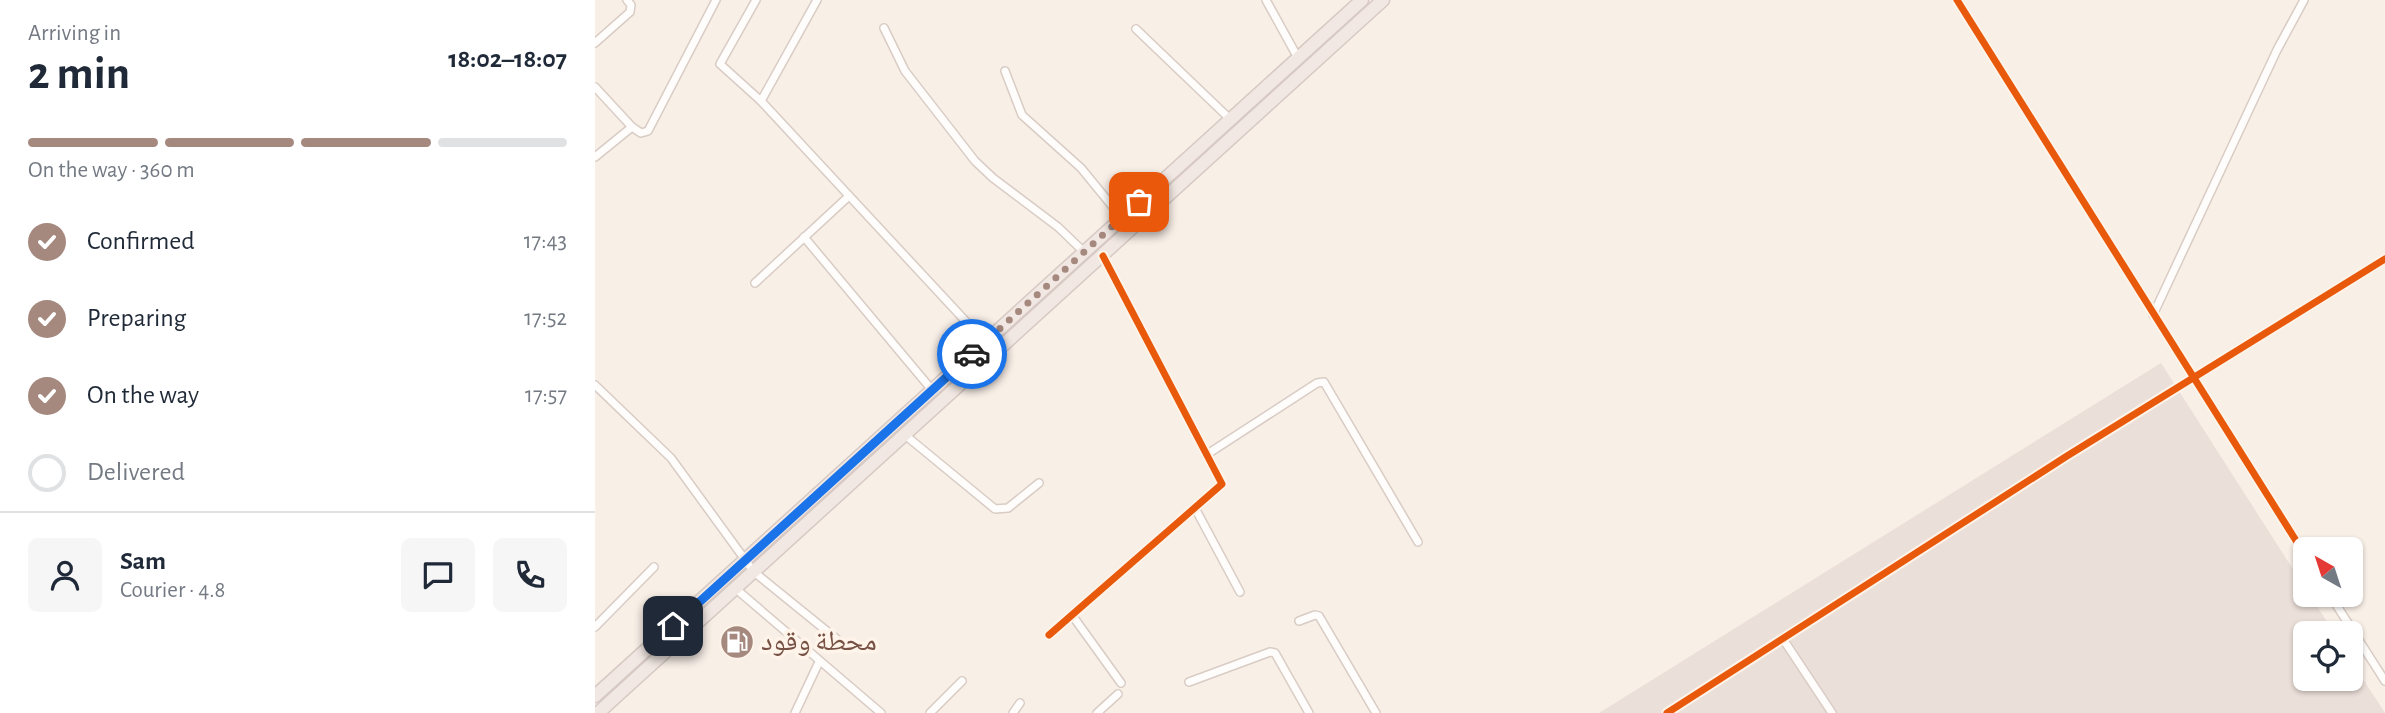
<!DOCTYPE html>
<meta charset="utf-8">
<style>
body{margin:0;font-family:"Alegreya Sans","Noto Naskh Arabic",sans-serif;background:#f6f6f7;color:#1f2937;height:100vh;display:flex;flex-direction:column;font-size:26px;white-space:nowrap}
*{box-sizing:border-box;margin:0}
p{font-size:23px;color:#747a83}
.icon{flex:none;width:38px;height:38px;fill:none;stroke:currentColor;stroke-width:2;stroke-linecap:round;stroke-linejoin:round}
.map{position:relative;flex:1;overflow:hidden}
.details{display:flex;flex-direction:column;background:#fff;width:595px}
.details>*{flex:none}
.needle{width:46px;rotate:321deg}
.buttons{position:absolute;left:1698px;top:537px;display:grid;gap:14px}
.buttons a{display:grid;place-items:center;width:70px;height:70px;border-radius:10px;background:#fff;box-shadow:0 2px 5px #0004;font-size:35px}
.pin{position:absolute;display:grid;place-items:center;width:60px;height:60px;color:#fff;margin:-30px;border-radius:14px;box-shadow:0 4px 10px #0006}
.courier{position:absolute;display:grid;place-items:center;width:70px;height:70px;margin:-35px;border:5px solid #1a73e8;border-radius:50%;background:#fff;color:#222;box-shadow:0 2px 9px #0007}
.headline em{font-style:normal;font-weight:700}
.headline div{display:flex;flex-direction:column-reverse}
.headline{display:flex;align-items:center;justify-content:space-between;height:119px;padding:0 28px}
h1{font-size:46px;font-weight:700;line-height:52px}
.bar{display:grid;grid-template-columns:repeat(4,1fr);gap:10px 7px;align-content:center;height:84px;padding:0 28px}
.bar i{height:9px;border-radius:5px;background:#e0e1e3}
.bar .selected{background:#a5887e}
.bar p{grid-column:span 4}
.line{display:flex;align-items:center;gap:18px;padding:0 28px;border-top:2px solid #e0e1e3}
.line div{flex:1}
.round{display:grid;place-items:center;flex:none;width:74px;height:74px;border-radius:10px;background:#f6f6f7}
ol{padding:0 28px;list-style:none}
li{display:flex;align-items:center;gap:21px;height:77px}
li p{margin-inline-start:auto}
li .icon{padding:7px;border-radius:50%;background:#a5887e;color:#fff;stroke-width:4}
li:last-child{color:#747a83}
li i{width:38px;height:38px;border:4px solid #e0e1e3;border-radius:50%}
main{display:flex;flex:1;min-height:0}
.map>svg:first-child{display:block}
.industrial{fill:#ebdfd9}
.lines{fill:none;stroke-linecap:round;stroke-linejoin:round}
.minor-casing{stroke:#d9ccc5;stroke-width:10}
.trunk-casing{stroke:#d7c9c3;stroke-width:15}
.minor{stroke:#fefdfb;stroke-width:7}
.trunk{stroke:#f2e8e3;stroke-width:12}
.cycleway-casing{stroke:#fff4e9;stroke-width:11}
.cycleway{stroke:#e8590c;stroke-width:7}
.done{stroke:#a5887e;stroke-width:7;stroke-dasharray:0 12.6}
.route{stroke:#1a73e8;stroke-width:9}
.labels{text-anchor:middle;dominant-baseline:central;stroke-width:7;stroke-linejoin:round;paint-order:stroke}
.poi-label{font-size:28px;fill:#785145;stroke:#fff4e9;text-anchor:start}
</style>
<main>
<section class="details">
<div class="headline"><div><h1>2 min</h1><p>Arriving in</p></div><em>18:02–18:07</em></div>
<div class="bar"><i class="selected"></i><i class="selected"></i><i class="selected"></i><i></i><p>On the way · 360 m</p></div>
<ol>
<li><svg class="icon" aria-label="check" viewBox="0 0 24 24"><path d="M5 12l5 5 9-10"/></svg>Confirmed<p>17:43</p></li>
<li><svg class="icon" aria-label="check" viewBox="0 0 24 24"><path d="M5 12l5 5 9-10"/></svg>Preparing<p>17:52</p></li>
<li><svg class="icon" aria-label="check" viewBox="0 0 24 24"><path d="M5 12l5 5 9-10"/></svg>On the way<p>17:57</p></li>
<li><i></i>Delivered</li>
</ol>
<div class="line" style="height:126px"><a class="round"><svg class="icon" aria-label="person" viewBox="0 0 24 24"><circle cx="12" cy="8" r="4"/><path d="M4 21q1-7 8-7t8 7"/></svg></a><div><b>Sam</b><p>Courier · 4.8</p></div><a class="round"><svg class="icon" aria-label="chat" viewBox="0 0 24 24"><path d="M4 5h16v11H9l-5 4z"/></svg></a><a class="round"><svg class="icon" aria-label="phone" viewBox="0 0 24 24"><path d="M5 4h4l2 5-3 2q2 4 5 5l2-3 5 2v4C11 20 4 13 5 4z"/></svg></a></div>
</section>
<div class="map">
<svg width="1790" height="713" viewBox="0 0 1790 713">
<rect width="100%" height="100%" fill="#f8efe7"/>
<!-- industrial -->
<path class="industrial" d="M1566 363 1710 588V595H1715L1739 633 1710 634V679H1755V659L1790 713H1004Z"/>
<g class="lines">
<!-- minor casing -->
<g class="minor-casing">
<g id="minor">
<path d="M161 0 125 64 166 101"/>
<path d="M222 0 166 101 390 342"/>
<path d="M671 0 703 58"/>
<path d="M1362 0 1710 555"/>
<path d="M289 28 310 71 380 161 398 178 463 227 489 252"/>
<path d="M541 29 635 119"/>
<path d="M0 43 35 12 36 5 32 0"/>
<path d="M410 71 427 115 486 168 527 218"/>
<path d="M0 87 37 127 46 133 53 131 121 0"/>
<path d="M0 157 37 127"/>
<path d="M209 237 337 390"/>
<path d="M160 283 254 196"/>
<path d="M1558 315 1682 50 1709 0"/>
<path d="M0 385 76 458 159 572 249 645"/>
<path d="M310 435 400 509 413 508 444 483"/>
<path d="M611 455 722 383 729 382 823 542"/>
<path d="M600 508 645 592"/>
<path d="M141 589 286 713"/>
<path d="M1735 595 1790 681"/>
<path d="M477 615 526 683"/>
<path d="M704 621 720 615 724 616 781 713"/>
<path d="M0 627 59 567"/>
<path d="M454 635 627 484 508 256"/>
<path d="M1188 639 1237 713"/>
<path d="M594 682 675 652 680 653 714 713"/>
<path d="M200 713 224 662"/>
<path d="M335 713 367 681"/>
<path d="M418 713 425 703"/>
<path d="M502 713 523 694"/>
<path d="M1072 713 1472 456 1790 259"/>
</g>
</g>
<!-- trunk casing -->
<g class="trunk-casing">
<g id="trunk">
<path d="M0 696 767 0"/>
<path d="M3 713 788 0"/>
</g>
</g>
<!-- minor -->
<use href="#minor" class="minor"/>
<!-- trunk -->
<use href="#trunk" class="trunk"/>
<!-- cycleway casing -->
<g class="cycleway-casing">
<g id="cycleway">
<path d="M1362 0 1710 555"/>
<path d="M454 635 627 484 508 256"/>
<path d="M1072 713 1472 456 1790 259"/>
</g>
</g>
<!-- cycleway -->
<use href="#cycleway" class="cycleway"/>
</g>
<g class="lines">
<!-- done -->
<path class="done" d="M377 354 544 202"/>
<!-- route -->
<path class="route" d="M78 626 377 354"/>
</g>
<!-- icons -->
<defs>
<g id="fuel-disc" transform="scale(1.75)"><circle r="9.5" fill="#a5887e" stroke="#fff4e9"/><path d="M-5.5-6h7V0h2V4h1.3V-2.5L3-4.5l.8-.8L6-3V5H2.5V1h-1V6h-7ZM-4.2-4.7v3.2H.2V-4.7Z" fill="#fff"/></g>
</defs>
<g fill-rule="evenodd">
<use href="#fuel-disc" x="142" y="642"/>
</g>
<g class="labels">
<!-- poi labels -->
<g class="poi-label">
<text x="166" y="642">محطة وقود</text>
</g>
</g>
</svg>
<div class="buttons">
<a><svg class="needle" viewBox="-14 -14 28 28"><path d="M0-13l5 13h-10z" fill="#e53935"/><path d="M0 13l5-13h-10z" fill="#747a83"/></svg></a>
<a><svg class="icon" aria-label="locate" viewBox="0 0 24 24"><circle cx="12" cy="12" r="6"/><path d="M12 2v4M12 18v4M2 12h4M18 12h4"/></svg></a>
</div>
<div class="pin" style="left:544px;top:202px;background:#ea580c"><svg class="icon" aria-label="bag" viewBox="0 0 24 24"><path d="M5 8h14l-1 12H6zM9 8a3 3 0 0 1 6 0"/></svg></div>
<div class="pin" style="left:78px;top:626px;background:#1f2937"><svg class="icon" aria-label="home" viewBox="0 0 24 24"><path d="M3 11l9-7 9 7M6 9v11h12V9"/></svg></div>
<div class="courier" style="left:377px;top:354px"><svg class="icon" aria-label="car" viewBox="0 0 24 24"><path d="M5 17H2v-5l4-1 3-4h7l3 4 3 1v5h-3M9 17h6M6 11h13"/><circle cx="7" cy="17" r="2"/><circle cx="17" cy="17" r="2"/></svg></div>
</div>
</main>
